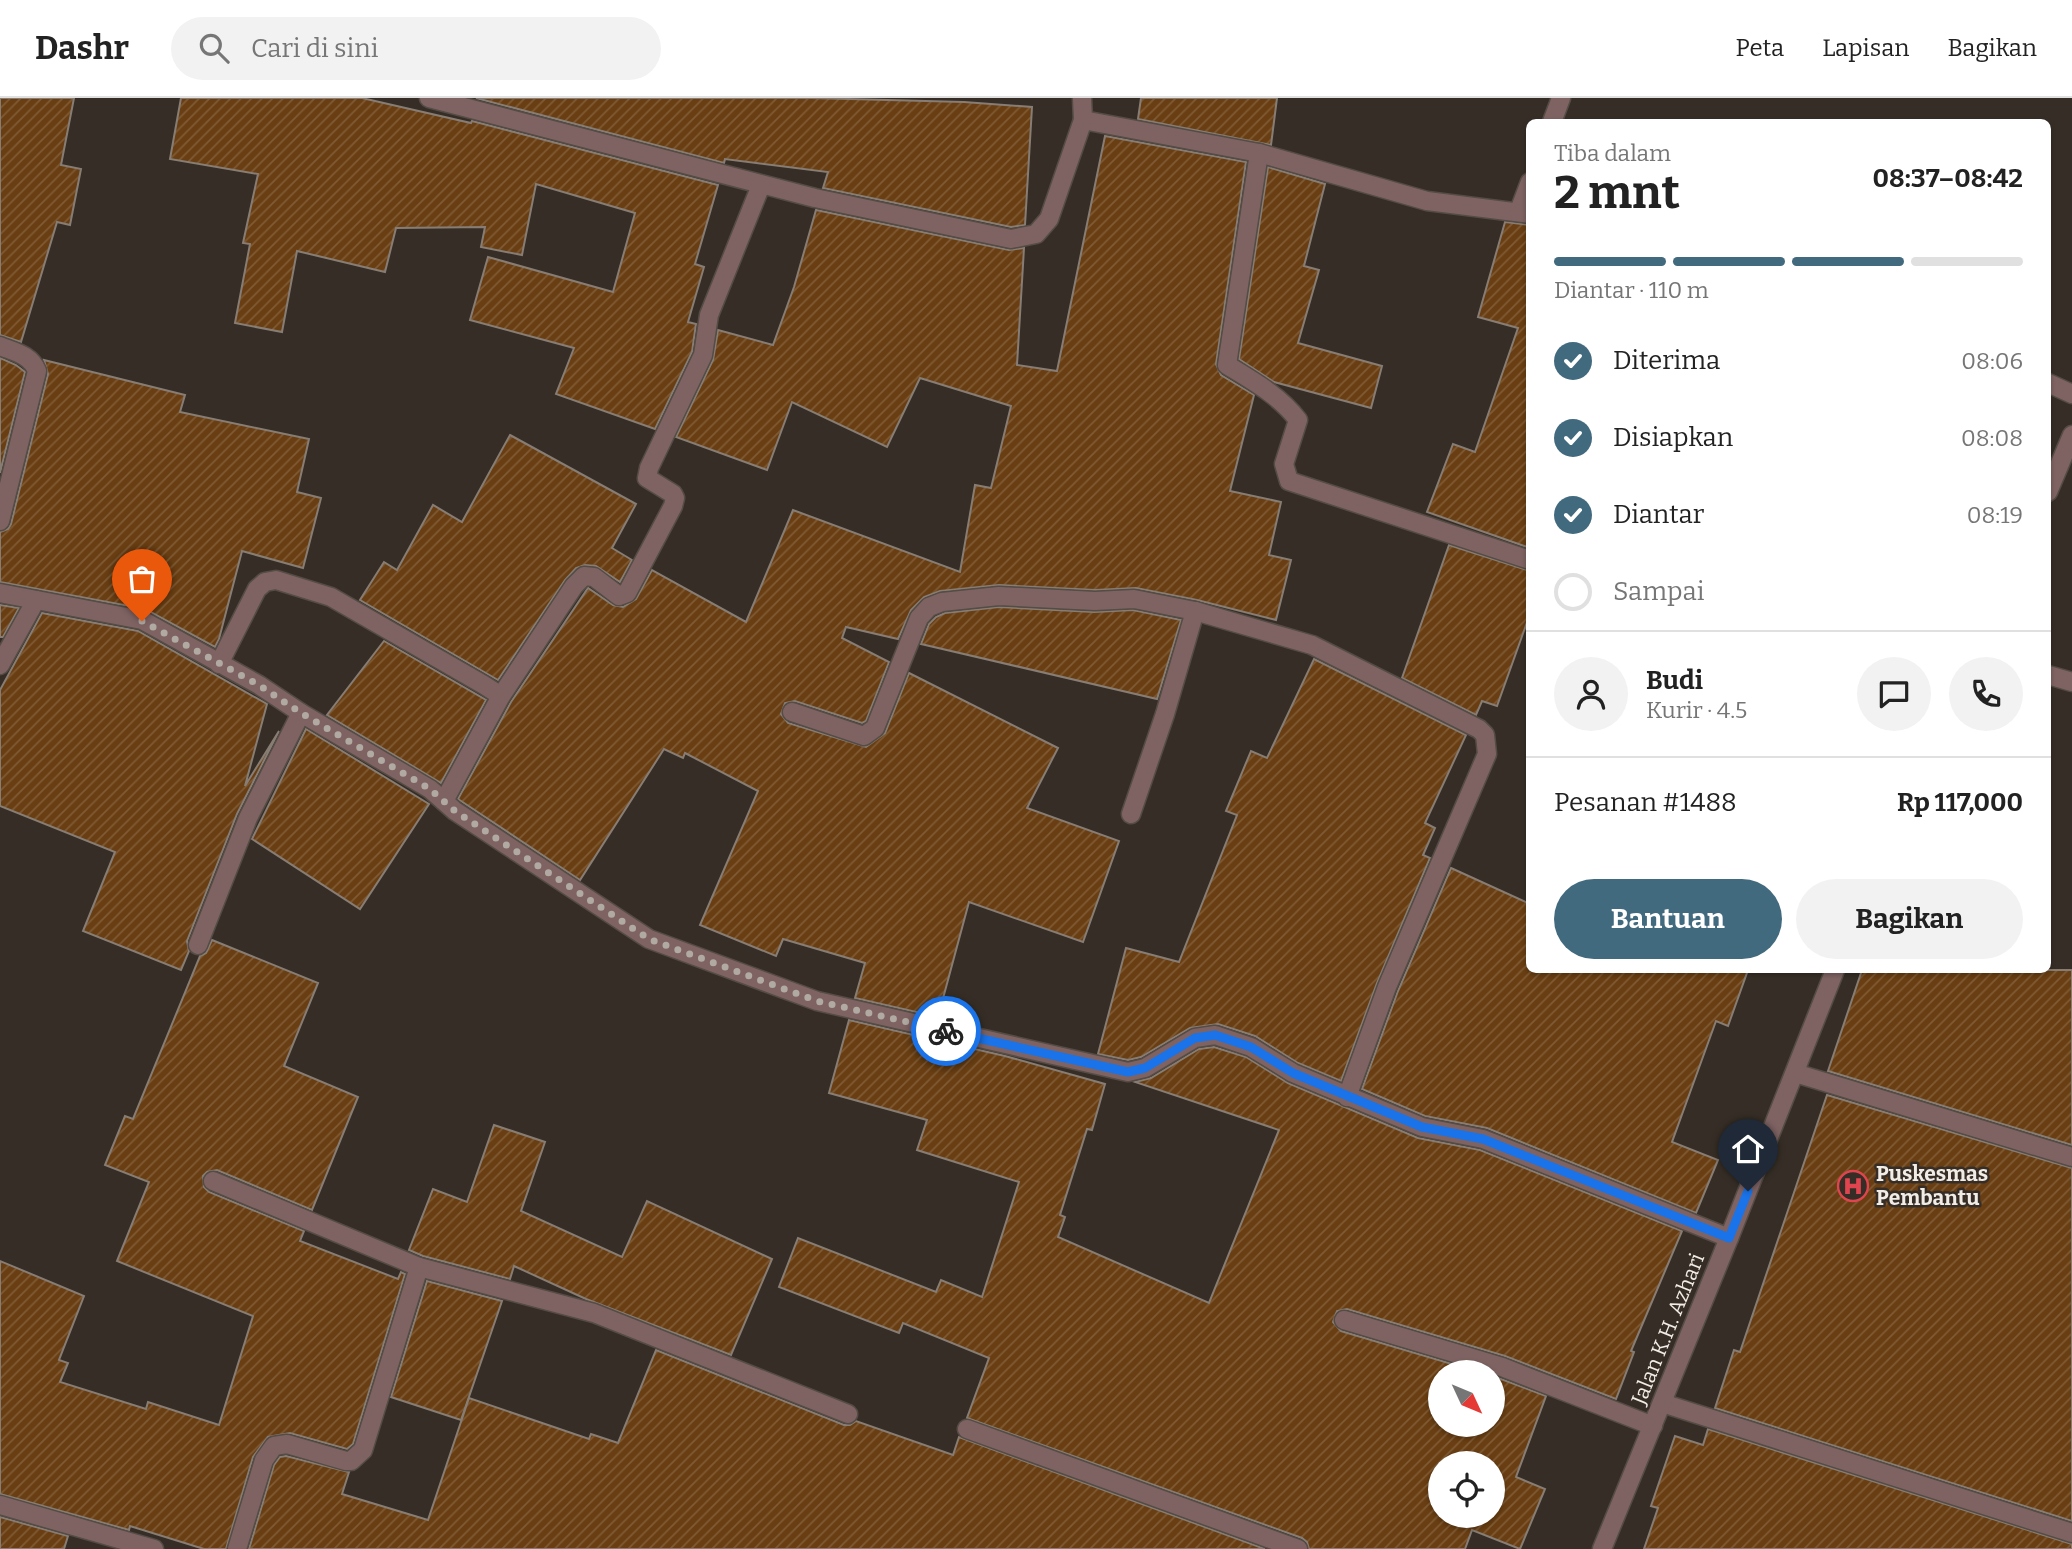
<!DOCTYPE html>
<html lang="id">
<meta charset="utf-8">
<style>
body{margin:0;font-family:Bitter,serif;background:#f2f2f2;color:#222;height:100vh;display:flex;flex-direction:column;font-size:26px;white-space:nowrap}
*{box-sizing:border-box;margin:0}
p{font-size:23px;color:#767676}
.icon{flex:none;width:38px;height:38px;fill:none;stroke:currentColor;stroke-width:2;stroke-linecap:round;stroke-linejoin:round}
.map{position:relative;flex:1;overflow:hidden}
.panel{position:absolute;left:1526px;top:21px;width:525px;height:854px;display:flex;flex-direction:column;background:#fff;border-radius:10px;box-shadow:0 2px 5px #0004}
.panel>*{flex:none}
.needle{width:46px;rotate:134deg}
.tools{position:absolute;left:1428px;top:1262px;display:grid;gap:14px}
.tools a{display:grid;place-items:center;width:77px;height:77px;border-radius:50%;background:#fff;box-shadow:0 2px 5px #0004;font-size:35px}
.pin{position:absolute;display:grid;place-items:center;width:60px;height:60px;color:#fff;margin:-72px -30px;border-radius:50% 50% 50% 0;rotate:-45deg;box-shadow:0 0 7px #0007}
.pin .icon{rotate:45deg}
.courier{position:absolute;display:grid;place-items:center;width:70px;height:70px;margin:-35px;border:5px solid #1a73e8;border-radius:50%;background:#fff;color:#222;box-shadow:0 2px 9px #0007}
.overview em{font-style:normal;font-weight:700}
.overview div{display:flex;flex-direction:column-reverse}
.overview{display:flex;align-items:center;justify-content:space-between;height:119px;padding:0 28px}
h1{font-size:46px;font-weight:700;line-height:52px}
.bar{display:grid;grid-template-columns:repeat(4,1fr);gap:10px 7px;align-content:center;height:84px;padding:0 28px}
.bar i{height:9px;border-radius:5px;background:#e0e0e0}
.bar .active{background:#426a7f}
.bar p{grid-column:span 4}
.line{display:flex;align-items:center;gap:18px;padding:0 28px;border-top:2px solid #e0e0e0}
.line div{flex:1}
.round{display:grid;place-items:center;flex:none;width:74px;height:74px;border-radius:37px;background:#f2f2f2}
ol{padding:0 28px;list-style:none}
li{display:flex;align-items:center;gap:21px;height:77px}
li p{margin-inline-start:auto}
li .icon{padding:7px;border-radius:50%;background:#426a7f;color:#fff;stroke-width:4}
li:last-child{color:#767676}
li i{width:38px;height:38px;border:4px solid #e0e0e0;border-radius:50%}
.action{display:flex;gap:14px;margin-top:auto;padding:14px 28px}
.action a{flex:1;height:80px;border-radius:42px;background:#426a7f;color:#fff;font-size:28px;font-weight:700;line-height:80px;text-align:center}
.action a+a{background:#f2f2f2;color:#222}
header{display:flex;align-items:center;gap:42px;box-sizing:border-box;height:98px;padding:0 35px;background:#fff;border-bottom:2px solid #e0e0e0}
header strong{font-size:33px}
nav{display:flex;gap:38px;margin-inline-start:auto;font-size:24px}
.search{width:490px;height:63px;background:#f2f2f2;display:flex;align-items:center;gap:18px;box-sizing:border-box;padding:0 24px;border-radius:38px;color:#767676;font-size:26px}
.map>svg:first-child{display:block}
.building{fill:url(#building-hatch);stroke:#877d74;stroke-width:2;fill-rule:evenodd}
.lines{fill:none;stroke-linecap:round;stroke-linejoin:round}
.minor-casing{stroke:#544c45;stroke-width:21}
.minor{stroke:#7f6363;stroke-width:18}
.done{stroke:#b0aaa3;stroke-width:7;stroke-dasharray:0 12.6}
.route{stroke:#1a73e8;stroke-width:9}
.labels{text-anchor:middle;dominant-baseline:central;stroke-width:5;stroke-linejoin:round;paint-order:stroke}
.poi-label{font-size:21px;font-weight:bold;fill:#f2ece7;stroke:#362e26;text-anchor:start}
.street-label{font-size:21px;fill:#f2ece7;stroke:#362e26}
</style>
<header>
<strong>Dashr</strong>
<div class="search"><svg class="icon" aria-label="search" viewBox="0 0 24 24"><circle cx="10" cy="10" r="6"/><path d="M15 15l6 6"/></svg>Cari di sini</div>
<nav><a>Peta</a><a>Lapisan</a><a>Bagikan</a></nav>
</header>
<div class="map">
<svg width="2072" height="1451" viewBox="0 0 2072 1451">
<defs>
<pattern id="building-hatch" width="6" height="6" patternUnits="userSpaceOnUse" patternTransform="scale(1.75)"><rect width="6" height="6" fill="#693e12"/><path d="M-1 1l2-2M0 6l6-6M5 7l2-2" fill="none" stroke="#7f5a34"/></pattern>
</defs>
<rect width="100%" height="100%" fill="#362e26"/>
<!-- building -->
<g class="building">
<path d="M0 0H74L61 67 81 71 70 127 57 124 21 244 0 237Z"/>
<path d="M181 0H362L471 25 472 23 718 87 695 166 704 169 688 224 696 226 692 254 655 331 556 296 574 250 470 222 488 159 613 194 635 115 536 86 522 157 481 149 485 129 396 130 385 174 297 153 282 234 235 225 250 146 243 145 258 76 170 61Z"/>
<path d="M476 0H811L964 4 1032 9 1025 127 1011 129 823 90 828 74 725 61 724 65Z"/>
<path d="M1141 0H1277L1271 47 1138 21Z"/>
<path d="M1105 38 1246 64 1216 266 1221 277 1254 297 1230 393 1281 404 1269 457 1291 462 1276 522 1197 502 1136 490 1095 492 999 487 940 493 924 499 911 512 898 541 846 529 842 540 889 564 866 623 862 625 795 603 785 605 781 616 788 625 866 649 885 635 909 575 1058 650 1027 710 1119 743 1083 844 969 804 938 919 855 900 865 865 783 841 776 858 700 827 758 693 685 655 683 660 664 651 580 782 458 701 511 604 588 490 613 507 623 509 636 501 652 472 746 524 793 412 960 474 975 387 991 390 1011 308 920 280 887 349 792 304 767 372 676 339 713 262 718 232 773 247 794 189 816 112 1009 152 1024 150 1017 267 1057 273Z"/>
<path d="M1268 69 1325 86 1304 168 1319 172 1298 245 1382 268 1371 310 1274 284 1239 261Z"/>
<path d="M1505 124 1530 127V450L1427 414 1453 346 1475 354 1518 230 1478 219Z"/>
<path d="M0 260 16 267 25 274 0 375Z"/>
<path d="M44 262 185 297 180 314 309 341 297 394 321 400 303 470 242 453 219 541 215 549 145 511 0 484V434L8 431 11 426 48 276Z"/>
<path d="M510 337 636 406 612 450 632 462 620 484 596 468 585 467 576 470 565 482 498 582 360 502 384 464 397 472 433 407 462 424Z"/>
<path d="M1449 447 1530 473V516L1497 608 1482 603 1476 617 1402 580Z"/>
<path d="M0 507 19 510 3 539H0Z"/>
<path d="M999 509 1094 514 1133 512 1181 522 1157 601 921 546 929 526 936 519 945 515Z"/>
<path d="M42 515 138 533 267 606 245 688 279 633 237 716 187 843 189 853 181 872 83 833 115 754 0 708V592Z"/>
<path d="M384 543 486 602 441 685 327 617Z"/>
<path d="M1314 561 1466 637 1425 725 1435 730 1423 757 1430 760 1377 885 1341 983 1298 965 1255 938 1218 926 1190 930 1141 959 1128 962 1098 956 1126 850 1179 864 1237 717 1226 713 1251 653 1267 660Z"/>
<path d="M306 631 429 706 360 811 252 741Z"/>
<path d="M1451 770 1530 806V872H1748L1728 928 1716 923 1672 1044 1718 1062 1696 1115 1487 1030 1425 1018 1362 991 1398 893Z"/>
<path d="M212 842 318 885 284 968 358 999 312 1112 217 1072 207 1074 203 1078 204 1089 209 1094 304 1133 300 1143 398 1181 401 1174 405 1176 353 1346 347 1351 290 1335 268 1339 253 1359 226 1451H204L130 1428 129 1432 0 1396V1163L84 1198 59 1262 68 1265 60 1284 146 1311 148 1304 219 1327 253 1218 117 1163 149 1084 105 1067 125 1018 133 1021 200 858 206 855Z"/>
<path d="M1862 872H2072V1047L1828 973Z"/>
<path d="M849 922 1005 958 1105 986 1092 1032 1087 1031 1060 1117 1065 1119 1058 1139 1209 1205 1279 1032 1135 984 1151 980 1199 951 1214 949 1246 959 1288 985 1418 1040 1480 1052 1682 1133 1631 1253 1634 1254 1616 1301 1505 1258 1347 1211 1337 1213 1333 1224 1341 1233 1479 1274H1440V1326H1493V1278L1546 1298 1516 1379 1545 1391 1520 1451 1472 1432 1465 1451H1309L1307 1444 1302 1440 967 1320 989 1260 903 1225 899 1235 779 1189 798 1140 936 1194 941 1182 982 1199 1019 1084 917 1052 927 1022 829 995ZM1440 1365H1493V1418H1440Z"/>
<path d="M1827 997 2072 1070V1423L1715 1310 1734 1252 1740 1254Z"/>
<path d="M494 1027 545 1044 521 1113 622 1159 647 1103 772 1161 731 1257 586 1201 514 1168 510 1181 423 1158 409 1152 433 1091 467 1104Z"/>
<path d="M427 1183 502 1203 461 1322 391 1299Z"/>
<path d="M656 1252 844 1327H850L856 1323 953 1357 959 1339 1265 1451H249L274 1367 280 1359 286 1358 349 1374 342 1396 428 1422 469 1300 589 1341 591 1336 618 1345Z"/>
<path d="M1708 1331 2072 1446V1451H1644L1658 1410 1651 1408 1675 1338 1703 1347Z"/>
<path d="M0 1419 68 1438 64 1451H0Z"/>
</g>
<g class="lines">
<!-- minor casing -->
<g class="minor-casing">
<g id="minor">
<path d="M429 0 815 100 1011 141 1036 136 1049 121 1083 22 1259 55 1427 103 1530 116"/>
<path d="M1082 0 1083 22"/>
<path d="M1552 24 1561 0"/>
<path d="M1259 55 1227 267C1253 283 1280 298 1298 322L1284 366 1289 383 1530 462"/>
<path d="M1519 113 1530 84"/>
<path d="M0 248C15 254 31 257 37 273L0 423"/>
<path d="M2048 285 2072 296"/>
<path d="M2048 394 2072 337"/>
<path d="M0 495 142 522 259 587 301 615"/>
<path d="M219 566 257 491 265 484 276 482 331 499 484 587 501 598 444 703"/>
<path d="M0 567 36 502"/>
<path d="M2048 577 2072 584"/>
<path d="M501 598 574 488 584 478 594 479 619 498 627 495 673 408 675 400 673 396 647 380 649 370 703 257 709 217 761 87"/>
<path d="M792 614 864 638 875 630 919 520 929 509 942 504 999 498 1095 503 1134 501 1195 513 1312 547 1479 631 1485 637 1487 656 1387 889 1347 999"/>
<path d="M1131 716 1165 616 1195 513"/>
<path d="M198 847 248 720 301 615 430 691 455 713 649 841 817 903 1128 974 1145 970 1195 940 1215 937 1251 949 1293 975 1422 1029 1483 1041 1729 1140"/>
<path d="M1795 975 2072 1059"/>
<path d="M213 1083 419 1169 594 1215 848 1316"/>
<path d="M1344 1222 1502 1269 1653 1328"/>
<path d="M1662 1305 2072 1435"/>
<path d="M967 1331 1298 1451"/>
<path d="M0 1407 154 1451"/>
<path d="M237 1451 264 1362 274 1348 287 1346 346 1363H351L363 1352 419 1169"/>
<path d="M1602 1451 1729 1140 1835 872"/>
</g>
</g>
<!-- minor -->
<use href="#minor" class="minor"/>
</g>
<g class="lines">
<!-- done -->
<path class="done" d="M142 523 259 587 301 615 430 691 455 713 649 841 817 903 946 933"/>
<!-- route -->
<path class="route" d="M946 933 1128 974 1145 970 1195 940 1215 937 1251 949 1293 975 1422 1029 1483 1041 1729 1140 1748 1093"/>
</g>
<!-- icons -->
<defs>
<g id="hospital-ring" transform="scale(1.575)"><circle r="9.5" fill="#362e26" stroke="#e0444e" stroke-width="1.5"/><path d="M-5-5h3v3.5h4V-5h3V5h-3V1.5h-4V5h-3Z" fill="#e0444e"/></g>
</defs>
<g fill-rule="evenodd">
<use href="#hospital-ring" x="1853" y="1088"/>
</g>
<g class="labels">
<!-- poi labels -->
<g class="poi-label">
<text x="1876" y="1076">Puskesmas<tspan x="1876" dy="24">Pembantu</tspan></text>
</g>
<!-- street labels -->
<g class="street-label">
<text transform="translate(1668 1231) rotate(-68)">Jalan K.H. Azhari</text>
</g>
</g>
</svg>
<div class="tools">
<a><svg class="needle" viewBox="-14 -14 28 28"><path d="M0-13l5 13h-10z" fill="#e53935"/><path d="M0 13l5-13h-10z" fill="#767676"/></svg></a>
<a><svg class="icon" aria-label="locate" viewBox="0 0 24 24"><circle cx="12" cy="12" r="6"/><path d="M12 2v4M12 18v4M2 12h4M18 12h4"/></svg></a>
</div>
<div class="pin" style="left:142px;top:523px;background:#ea580c"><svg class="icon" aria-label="bag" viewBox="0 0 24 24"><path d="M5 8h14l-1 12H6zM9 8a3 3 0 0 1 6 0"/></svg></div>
<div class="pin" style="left:1748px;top:1093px;background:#1f2937"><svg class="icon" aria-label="home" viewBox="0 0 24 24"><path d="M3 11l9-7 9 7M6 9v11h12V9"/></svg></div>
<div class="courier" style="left:946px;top:933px"><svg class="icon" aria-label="bike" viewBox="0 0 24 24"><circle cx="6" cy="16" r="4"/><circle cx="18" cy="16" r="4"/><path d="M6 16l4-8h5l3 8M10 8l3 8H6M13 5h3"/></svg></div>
<section class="panel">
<div class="overview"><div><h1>2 mnt</h1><p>Tiba dalam</p></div><em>08:37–08:42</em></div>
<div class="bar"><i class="active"></i><i class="active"></i><i class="active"></i><i></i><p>Diantar · 110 m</p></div>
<ol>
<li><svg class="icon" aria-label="check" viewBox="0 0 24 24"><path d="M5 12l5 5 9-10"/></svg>Diterima<p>08:06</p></li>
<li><svg class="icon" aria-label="check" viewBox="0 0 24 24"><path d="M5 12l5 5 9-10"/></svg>Disiapkan<p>08:08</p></li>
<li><svg class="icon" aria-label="check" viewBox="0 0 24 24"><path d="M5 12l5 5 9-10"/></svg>Diantar<p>08:19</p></li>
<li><i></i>Sampai</li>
</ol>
<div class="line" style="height:126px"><a class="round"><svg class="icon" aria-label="person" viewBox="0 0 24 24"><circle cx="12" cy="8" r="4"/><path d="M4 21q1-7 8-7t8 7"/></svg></a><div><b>Budi</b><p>Kurir · 4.5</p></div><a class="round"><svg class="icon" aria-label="chat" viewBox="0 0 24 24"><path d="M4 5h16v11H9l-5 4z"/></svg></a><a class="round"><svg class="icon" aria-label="phone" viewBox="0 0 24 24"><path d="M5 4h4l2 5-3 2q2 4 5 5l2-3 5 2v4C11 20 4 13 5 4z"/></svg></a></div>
<div class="line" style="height:91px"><div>Pesanan #1488</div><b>Rp 117,000</b></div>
<div class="action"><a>Bantuan</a><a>Bagikan</a></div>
</section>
</div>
